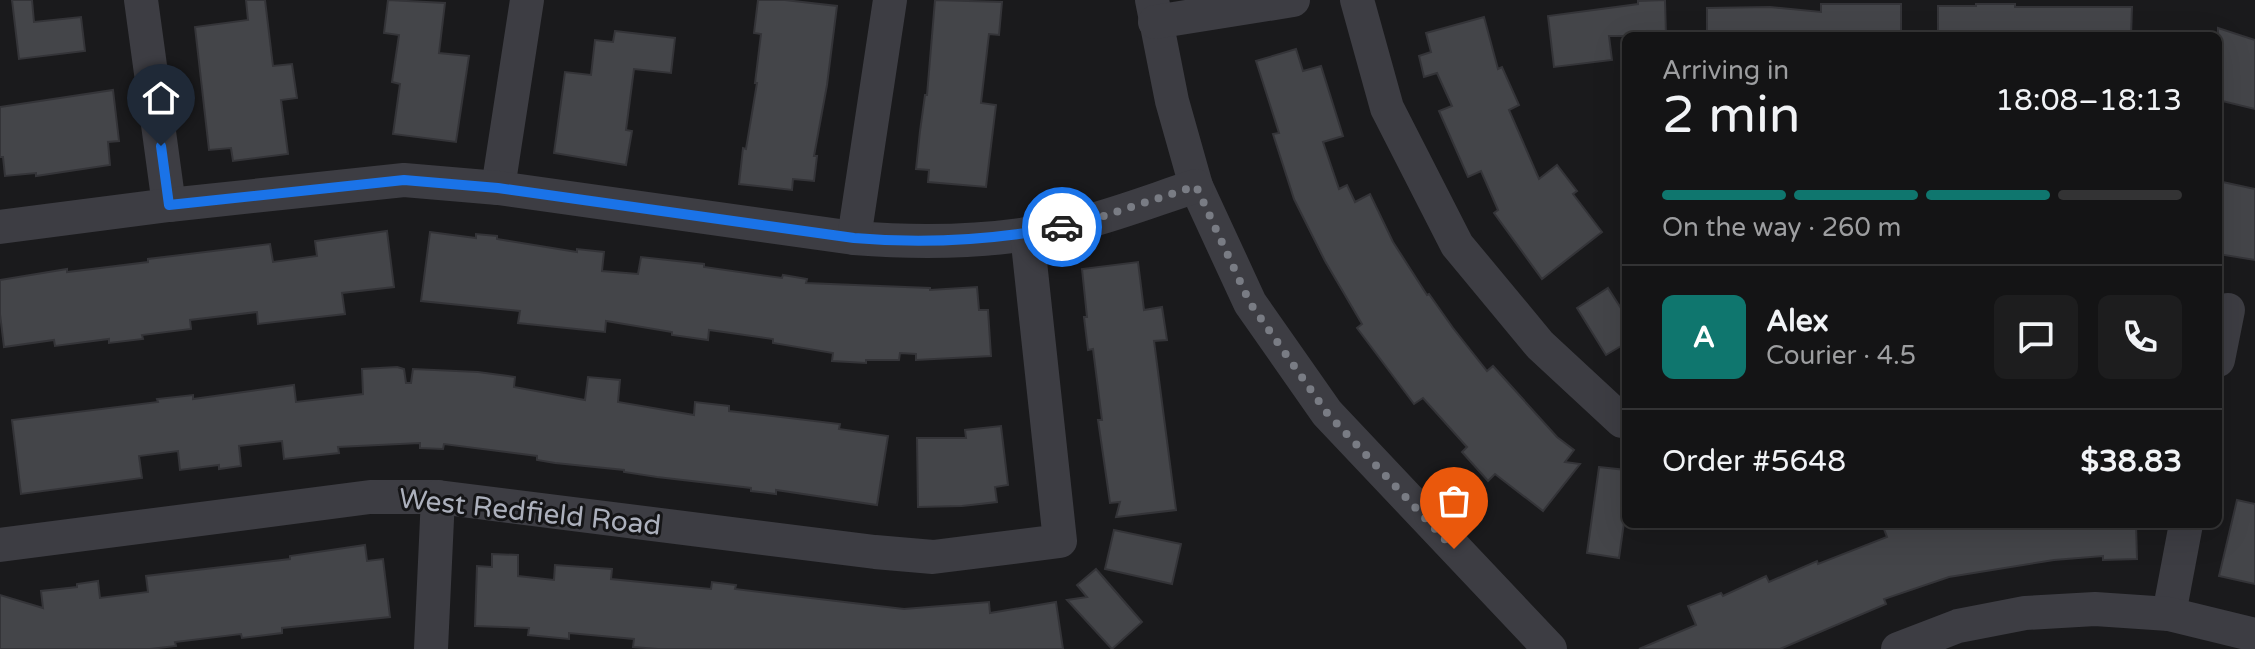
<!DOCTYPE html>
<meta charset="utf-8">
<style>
body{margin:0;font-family:"Varela Round",sans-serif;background:#1d1d1e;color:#f1f3f6;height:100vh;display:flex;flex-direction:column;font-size:30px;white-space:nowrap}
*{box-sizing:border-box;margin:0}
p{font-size:26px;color:#9d9ea0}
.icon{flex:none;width:44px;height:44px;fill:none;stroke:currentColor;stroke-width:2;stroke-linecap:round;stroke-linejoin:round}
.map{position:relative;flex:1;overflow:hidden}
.panel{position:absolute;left:1622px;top:32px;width:600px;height:496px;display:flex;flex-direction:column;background:#141415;border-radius:12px;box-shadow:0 8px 32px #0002,0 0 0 2px #333334}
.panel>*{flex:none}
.pin{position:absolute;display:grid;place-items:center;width:68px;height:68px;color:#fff;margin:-82px -34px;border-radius:50% 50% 50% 0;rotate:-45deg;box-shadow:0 0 8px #0007}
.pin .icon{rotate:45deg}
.courier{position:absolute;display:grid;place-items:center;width:80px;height:80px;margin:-40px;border:6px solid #1a73e8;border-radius:50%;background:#fff;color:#222;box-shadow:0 2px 10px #0007}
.overview em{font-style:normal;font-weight:600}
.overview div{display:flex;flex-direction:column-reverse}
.overview{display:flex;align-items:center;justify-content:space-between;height:136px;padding:0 40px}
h1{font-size:52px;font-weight:600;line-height:60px}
.bar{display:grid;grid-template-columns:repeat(4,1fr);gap:12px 8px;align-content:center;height:96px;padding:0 40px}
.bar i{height:10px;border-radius:6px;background:#333334}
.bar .selected{background:#0f766e}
.bar p{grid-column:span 4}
.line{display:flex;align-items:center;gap:20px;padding:0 40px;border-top:2px solid #333334}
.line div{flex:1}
.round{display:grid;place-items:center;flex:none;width:84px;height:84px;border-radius:12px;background:#1d1d1e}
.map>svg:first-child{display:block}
.building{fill:#444549;stroke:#343438;stroke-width:2}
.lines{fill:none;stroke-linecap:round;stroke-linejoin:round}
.minor{stroke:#3d3d43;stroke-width:34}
.done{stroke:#797c84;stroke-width:8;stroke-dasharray:0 14.4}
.route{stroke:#1a73e8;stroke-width:10}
.labels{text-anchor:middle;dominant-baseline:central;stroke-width:6;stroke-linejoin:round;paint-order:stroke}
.street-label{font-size:28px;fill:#acb0bc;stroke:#151517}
</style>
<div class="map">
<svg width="2255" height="649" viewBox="0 0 2255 649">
<rect width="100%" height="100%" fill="#1a1a1c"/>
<!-- building -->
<g class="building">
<path d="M12 0H32L34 22 81 17 85 51 19 59Z"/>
<path d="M246 0H265L273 66 292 64 297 98 281 100 288 154 233 161 231 148 209 150 195 27 248 20Z"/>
<path d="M388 0 445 3 439 53 469 56 456 142 393 134 400 84 392 82 399 35 384 33Z"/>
<path d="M758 0H785L837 6 827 85 814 156H817L814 181 793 179 792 190 739 184 743 148 746 149 757 83H755L761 34 754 33Z"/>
<path d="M935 0 1002 2 999 35 989 34 981 103 996 105 986 187 928 182 929 170 916 169 920 131 925 95H927Z"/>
<path d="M1665 0 1666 36H1609L1612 60 1554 67 1548 16 1638 4V1Z"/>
<path d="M1821 4H1901V36H1707V8L1770 7 1821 12Z"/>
<path d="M1976 4H2015V7H2132L2131 36H1938V6H1976Z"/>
<path d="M1484 17 1498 69 1502 67 1519 105 1509 110 1539 179 1557 165 1577 191 1573 194 1602 232 1542 279 1494 213 1498 210 1481 171 1468 177 1439 111 1452 106 1437 73 1424 77 1419 56 1431 52 1426 33Z"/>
<path d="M2218 28 2255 40V109L2218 100Z"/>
<path d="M615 31 675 38 671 73 634 69 626 130 632 131 626 165 554 153 565 72 591 75 595 40 613 42Z"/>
<path d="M1296 49 1303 71 1321 66 1343 136 1323 142 1339 189 1347 185 1355 202 1370 194 1393 242 1427 295 1429 294 1453 328 1487 371 1493 366 1557 437 1574 450 1565 462 1580 464 1543 511 1495 474 1488 481 1462 452 1467 447 1423 398 1414 404 1357 328 1362 324 1325 261 1294 199 1273 134 1279 133 1256 61Z"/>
<path d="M113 90 119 141 108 142 110 165 36 176V173L5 176 3 157H0V107Z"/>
<path d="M2218 181 2255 189V260L2218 254Z"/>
<path d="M387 231 394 287 342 293 345 314 258 324 257 312 190 320 191 329 142 335 143 339 109 343V339L55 346 54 340 4 347 0 314V280L67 269V272L148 262V259L270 244 273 262 317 256 315 241Z"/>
<path d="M430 232 476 238V234L497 236V239L577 252V249L604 252 602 271 638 274 641 257 704 264V267L782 278 783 275 807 279 806 283 930 288V290L977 287 979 310H988L991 356 916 360V354L900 353 899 360H866V363L832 361 833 353 773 343V339L709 330 708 340 672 335V332L606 321 605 332 518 323 520 311 421 301Z"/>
<path d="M1138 262 1144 310 1162 307 1167 340 1154 341 1176 510 1116 517 1120 502 1110 503 1098 420H1102L1093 349 1088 350 1084 317H1087L1082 269Z"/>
<path d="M1608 288 1626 316V343L1606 355 1577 308Z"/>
<path d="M397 367 404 369 406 383H411L413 369 478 372 515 377 514 387 585 400 588 377 620 380 618 402 694 415 695 402 729 406V411L840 424 839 429 888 436 877 505 776 490V494L751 491V488L657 477 624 472V470L555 463 537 460V456L444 444 443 449 420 448V443L338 447 339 453 284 459 282 441 239 446 241 466 219 469V465L180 470 178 451 139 456 142 478 21 494 12 420 158 402 157 399 193 395V399L294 385 296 402 363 394 362 369Z"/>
<path d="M1001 426 1008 485 995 487 997 502 962 506 918 507 917 438H966L965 430Z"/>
<path d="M1599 467 1626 470V508L1619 558 1587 553Z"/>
<path d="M2237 500 2255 504V584L2219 576Z"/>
<path d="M1882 524H2136L2137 559 2103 560V556L2054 560 1949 577 1884 599 1886 604 1780 649H1639L1696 625 1688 606 1721 593 1723 596 1766 576 1769 582 1817 561 1818 564 1887 537Z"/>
<path d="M1114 530 1181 544 1172 584 1105 569Z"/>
<path d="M365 545 367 561 383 559 390 617 282 628V633L242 638 241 634 175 642 176 646 150 649H0V595L43 608 41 591 77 587V584L98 581 100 598 148 592 146 576 290 559V556Z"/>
<path d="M492 554 518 555V576L554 580 555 565 612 569 611 579 711 589 712 582 736 585 735 589 904 609 989 602 990 613 1056 602 1063 649H658L633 647 634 639 569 633V639L528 635 529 628 475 626 477 566 492 567Z"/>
<path d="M1096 569 1142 622 1112 649 1067 600 1087 597 1077 585Z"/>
</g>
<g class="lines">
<!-- minor -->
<g class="minor">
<path d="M141 0 169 205"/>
<path d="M1152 0 1172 101 1196 186 1250 303 1327 413 1550 649"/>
<path d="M1357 0 1387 108 1457 245 1540 345 1622 421 1626 418"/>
<path d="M1155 22 1293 0"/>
<path d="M498 188 527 0"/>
<path d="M0 227 169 205 404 180 498 188 854 238C930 244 1012 242 1085 222 1123 212 1159 198 1196 186"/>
<path d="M854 238 890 0"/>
<path d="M2218 360 2228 310"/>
<path d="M0 545 370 497H438L875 552 933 557 1060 541 1027 234"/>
<path d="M2169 614 2186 524"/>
<path d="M431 649 438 497"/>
<path d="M1898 649 1958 626 2025 613 2095 609 2169 614 2255 635"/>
</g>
</g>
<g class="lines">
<!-- done -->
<path class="done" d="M1062 227 1085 222 1196 186 1250 303 1327 413 1454 549"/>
<!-- route -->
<path class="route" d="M161 146 169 205 404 180 498 188 854 238C923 244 994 240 1062 227"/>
</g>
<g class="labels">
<!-- street labels -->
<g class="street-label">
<text transform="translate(530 512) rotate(6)">West Redfield Road</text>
</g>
</g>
</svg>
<div class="pin" style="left:1454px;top:549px;background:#ea580c"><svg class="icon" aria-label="bag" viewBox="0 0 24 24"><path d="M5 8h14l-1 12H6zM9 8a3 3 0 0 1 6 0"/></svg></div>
<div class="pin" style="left:161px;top:146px;background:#1f2937"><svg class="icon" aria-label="home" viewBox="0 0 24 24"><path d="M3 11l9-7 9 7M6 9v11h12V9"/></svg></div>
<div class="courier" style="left:1062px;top:227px"><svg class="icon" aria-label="car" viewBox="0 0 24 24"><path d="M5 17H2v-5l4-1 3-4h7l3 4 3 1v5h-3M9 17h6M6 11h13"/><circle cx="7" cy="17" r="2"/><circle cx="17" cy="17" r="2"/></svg></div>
<section class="panel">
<div class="overview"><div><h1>2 min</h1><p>Arriving in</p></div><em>18:08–18:13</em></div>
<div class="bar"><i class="selected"></i><i class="selected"></i><i class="selected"></i><i></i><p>On the way · 260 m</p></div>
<div class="line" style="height:144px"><b class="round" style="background:#0f766e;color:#fff">A</b><div><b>Alex</b><p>Courier · 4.5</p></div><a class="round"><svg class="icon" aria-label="chat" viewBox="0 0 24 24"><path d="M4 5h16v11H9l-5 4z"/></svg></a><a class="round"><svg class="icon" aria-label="phone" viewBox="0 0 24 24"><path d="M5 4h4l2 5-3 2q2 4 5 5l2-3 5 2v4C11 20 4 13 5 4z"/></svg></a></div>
<div class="line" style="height:104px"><div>Order #5648</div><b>$38.83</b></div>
</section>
</div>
